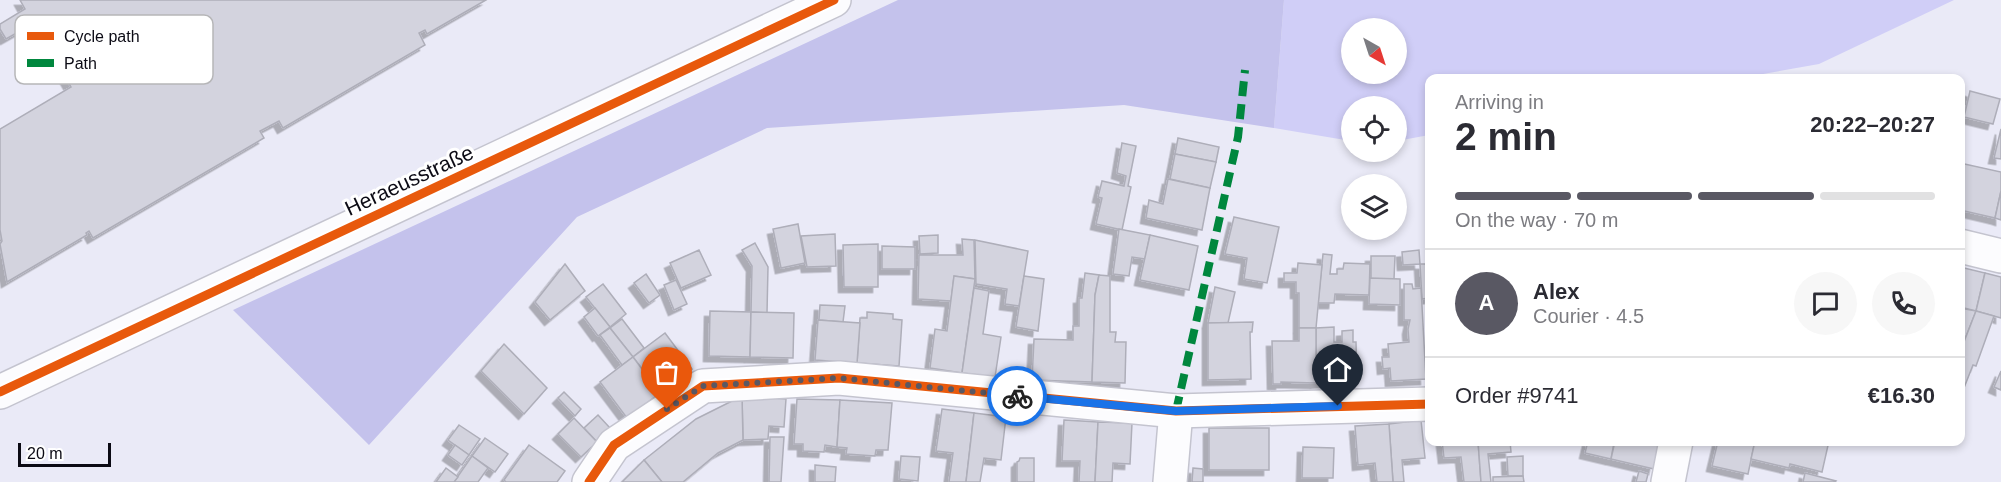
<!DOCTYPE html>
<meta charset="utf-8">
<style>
body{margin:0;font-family:Arial,sans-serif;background:#f7f7f7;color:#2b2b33;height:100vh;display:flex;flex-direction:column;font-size:22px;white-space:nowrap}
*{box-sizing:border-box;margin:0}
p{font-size:20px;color:#7c7c81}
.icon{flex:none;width:33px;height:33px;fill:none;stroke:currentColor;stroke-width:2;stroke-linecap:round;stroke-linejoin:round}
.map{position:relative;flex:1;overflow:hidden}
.details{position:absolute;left:1425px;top:74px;width:540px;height:372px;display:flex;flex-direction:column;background:#fff;border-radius:12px;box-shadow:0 3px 9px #0003}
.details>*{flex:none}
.needle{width:39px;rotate:141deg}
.fabs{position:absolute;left:1341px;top:18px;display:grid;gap:12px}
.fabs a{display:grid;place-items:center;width:66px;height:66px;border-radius:50%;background:#fff;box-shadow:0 3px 9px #0003;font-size:30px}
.scale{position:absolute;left:18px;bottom:15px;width:93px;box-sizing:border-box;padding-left:6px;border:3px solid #0b0a14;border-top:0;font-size:16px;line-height:21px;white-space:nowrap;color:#0b0a14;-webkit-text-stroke:4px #fff;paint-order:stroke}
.pin{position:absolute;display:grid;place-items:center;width:51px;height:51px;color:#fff;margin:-62px -26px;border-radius:50% 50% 50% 0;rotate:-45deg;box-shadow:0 0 6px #0007}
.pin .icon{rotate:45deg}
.courier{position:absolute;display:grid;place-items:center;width:60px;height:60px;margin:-30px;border:4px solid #1a73e8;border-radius:50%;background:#fff;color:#222;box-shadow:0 2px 8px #0007}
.summary em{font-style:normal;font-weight:700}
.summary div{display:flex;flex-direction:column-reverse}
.summary{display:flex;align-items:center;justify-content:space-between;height:102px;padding:0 30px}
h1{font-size:39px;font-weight:700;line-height:45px}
.bar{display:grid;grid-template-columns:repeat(4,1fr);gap:9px 6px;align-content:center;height:72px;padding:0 30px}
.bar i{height:8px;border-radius:4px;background:#e1e1e2}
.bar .current{background:#595863}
.bar p{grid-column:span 4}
.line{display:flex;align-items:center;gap:15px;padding:0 30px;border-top:2px solid #e1e1e2}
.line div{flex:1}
.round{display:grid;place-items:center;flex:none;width:63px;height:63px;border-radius:32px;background:#f7f7f7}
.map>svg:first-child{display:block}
.green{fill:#d0cef7;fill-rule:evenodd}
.forest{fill:#c4c2ec}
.building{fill:#d3d3de;stroke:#aeaeb9;stroke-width:1.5;filter:url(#shadow)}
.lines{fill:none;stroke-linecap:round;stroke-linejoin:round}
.minor-casing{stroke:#c4c4cf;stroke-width:36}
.tertiary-casing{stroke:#c4c4cf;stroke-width:36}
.minor{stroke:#fcfcfe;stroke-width:33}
.tertiary{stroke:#fcfcfe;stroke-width:33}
.quiet{stroke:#00873e;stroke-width:8;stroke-dasharray:15 8;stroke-linecap:butt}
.cycleway-casing{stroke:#fff;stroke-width:13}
.cycleway{stroke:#e8590c;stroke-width:9}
.done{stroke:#595863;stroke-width:6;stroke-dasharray:0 10.8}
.route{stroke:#1a73e8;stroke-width:8}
.labels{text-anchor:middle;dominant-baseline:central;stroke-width:6;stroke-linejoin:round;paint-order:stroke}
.street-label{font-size:21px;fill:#0b0a14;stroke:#fff}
.key{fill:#fff;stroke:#b6b6b8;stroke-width:1.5}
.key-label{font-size:16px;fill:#0b0a14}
</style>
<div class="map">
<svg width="2001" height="482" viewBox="0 0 2001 482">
<defs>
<filter id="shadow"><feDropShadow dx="-5.5" dy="5.5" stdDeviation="0" flood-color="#0004"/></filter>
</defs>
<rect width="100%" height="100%" fill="#eaeaf7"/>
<!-- green -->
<path class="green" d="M1284 0H1954L1819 64 1741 78H1430L1429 135 1397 141 1396 106H1352L1351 141 1274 128ZM1352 28H1396V74H1352Z"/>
<!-- forest -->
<path class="forest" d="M898 0H1284L1274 128 1124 105 767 128 577 217 369 445 233 310Z"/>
<!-- building -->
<g class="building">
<path d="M20 0H486L427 34 425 30 419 33 425 45 283 128 279 121 260 131 264 138 93 238 89 231 86 233 87 235 7 282 0 244 2 241 0 230V129L71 87 34 23 6 39 0 29V24L25 9Z"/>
<path d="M1970 91 2000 99 1993 124 1964 117Z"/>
<path d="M2001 129V159L1994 158Z"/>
<path d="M1178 138 1219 147 1216 162 1175 154Z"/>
<path d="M1122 143 1136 146 1128 186 1131 187 1122 230 1096 224 1102 198 1098 197 1102 181 1124 186 1126 176 1117 173Z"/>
<path d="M1175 154 1216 162 1210 188 1170 179Z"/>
<path d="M1960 163 2001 172V191L1995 218 1960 210Z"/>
<path d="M1168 179 1210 188 1202 230 1146 218 1149 200 1163 204Z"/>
<path d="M2001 191V220L1995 218Z"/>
<path d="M1234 217 1279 227 1267 283 1244 279 1247 258 1225 254Z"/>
<path d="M798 224 805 263 781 268 773 229Z"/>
<path d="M1119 229 1150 235 1145 259 1132 257 1129 276 1113 274Z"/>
<path d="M835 234 836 266 807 267 801 236Z"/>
<path d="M938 235V253L920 254 919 236Z"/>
<path d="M1150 235 1198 246 1189 290 1140 280Z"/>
<path d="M962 239 974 240 975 279 954 276 951 301 918 299 919 255H963Z"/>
<path d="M975 240 1028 251 1019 306 1005 304 1007 289 976 284Z"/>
<path d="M755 243 768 267 767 313 751 312 752 266 742 250Z"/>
<path d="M878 244V287H844L843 245Z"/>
<path d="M882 246 915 247V269H882Z"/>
<path d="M699 250 711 275 681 288 670 263Z"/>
<path d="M1419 250 1420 264 1403 265 1402 252Z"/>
<path d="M1323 254 1332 255 1330 274H1337V269H1343L1344 263 1370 264 1369 295 1335 294 1334 303H1318Z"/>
<path d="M1371 256H1395L1394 279H1371Z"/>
<path d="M1298 263 1322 265 1316 328H1299V293H1296V282H1284V273H1297Z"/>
<path d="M565 264 585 291 550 320 535 302Z"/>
<path d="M1420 264H1430V298L1422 299Z"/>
<path d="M1960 267 1985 273 1976 311 1960 307Z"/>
<path d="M1085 273 1099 275 1095 295 1092 382 1032 380 1034 339 1073 340V326H1079V298H1082Z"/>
<path d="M1985 273 2001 277V318L1976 311Z"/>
<path d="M646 274 660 295 649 303 634 283Z"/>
<path d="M1099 275 1110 276V332H1116L1115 342H1126L1125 383 1092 382 1095 295Z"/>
<path d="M954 276 975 279 962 373 930 368 935 329 947 331Z"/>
<path d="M1024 276 1044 279 1038 331 1016 327Z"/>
<path d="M1370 278 1400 279V305L1369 304Z"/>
<path d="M676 280 687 304 674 310 664 285Z"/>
<path d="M603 284 626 314 610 327 586 297Z"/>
<path d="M1404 284H1412L1413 289 1421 288 1426 379 1391 381 1390 368 1383 369 1382 357H1389L1388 344 1409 342 1408 329 1410 320H1404Z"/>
<path d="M1215 287 1235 292 1228 323H1208Z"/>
<path d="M974 288 989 291 983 334 1001 337 995 377 962 373Z"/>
<path d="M820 305 845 306 843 322 819 320Z"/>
<path d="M595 308 610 327 598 336 584 317Z"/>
<path d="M1960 308 1976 311 1960 352Z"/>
<path d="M710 311 751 312 750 357 709 356Z"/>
<path d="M1976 311 1994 316 1976 366 1973 365 1960 398V352Z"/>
<path d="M751 312 794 313 793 358 750 357Z"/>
<path d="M867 312 893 314V319L902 320 899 366 857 363 860 318H867Z"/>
<path d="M622 319 644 348 633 357 610 328Z"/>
<path d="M818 320 860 323 857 363 815 360Z"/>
<path d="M1253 322 1252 332H1250L1251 379 1208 380V323Z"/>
<path d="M1334 327V342H1342V331L1353 330V342H1356L1357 384 1325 382 1316 383V328Z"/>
<path d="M610 328 633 357 622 365 600 335Z"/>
<path d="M1299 328H1316V383L1281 382V384H1273L1272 341H1299Z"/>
<path d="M665 333 692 369 660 393 633 357Z"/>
<path d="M504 344 547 388 524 414 481 371Z"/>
<path d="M633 357 660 393 627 418 600 382Z"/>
<path d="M2001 371V390L1994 387Z"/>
<path d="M564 392 581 409 575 416 558 398Z"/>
<path d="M742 396 786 399 784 427 769 426 768 439 743 440Z"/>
<path d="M742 396 743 440 718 453 683 482H662L644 460 696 419Z"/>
<path d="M797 399 840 400 837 447 825 445 824 452 803 451V444H794Z"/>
<path d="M840 400 892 403 888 450H876L875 456 846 454 847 448 837 447Z"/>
<path d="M942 409 974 413 966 482H949L953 453 936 451Z"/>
<path d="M974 413 1006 417 1001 460 984 458 980 482H966Z"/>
<path d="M598 415 610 428 597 442 584 428Z"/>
<path d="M574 418 597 442 581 457 558 434Z"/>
<path d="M1064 420 1098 422 1095 482H1079L1080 461H1062Z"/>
<path d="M1421 420 1425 458 1402 460 1404 482H1393L1389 424Z"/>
<path d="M1098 422 1132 423 1130 464 1113 463 1112 482H1095Z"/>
<path d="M1389 424 1393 482H1377L1375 463 1358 465 1355 426Z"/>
<path d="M459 425 480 439 469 455 448 440Z"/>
<rect x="1209" y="428" width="60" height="42"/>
<path d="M770 437H784L781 482H769Z"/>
<path d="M485 438 508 454 495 472 472 456Z"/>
<path d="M1442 441H1478L1481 482H1464L1461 457 1444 458Z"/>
<path d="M1478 441H1510L1511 452 1488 454 1491 482H1481Z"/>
<path d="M1588 441 1614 443 1611 459 1585 453Z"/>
<path d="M1615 441H1660L1654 469 1611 459Z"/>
<path d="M1718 441H1755L1748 474 1712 466Z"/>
<path d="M1755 441H1829L1822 472 1790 464 1789 468 1751 459Z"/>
<path d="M455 445 469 455 462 465 448 455Z"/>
<path d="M529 445 565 471 557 482H506L504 480Z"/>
<path d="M1303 447 1334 448 1333 478H1302Z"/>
<path d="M472 456 488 468 478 482H454Z"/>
<path d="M901 456 920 457 918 481 899 479Z"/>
<path d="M1523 456V476H1508L1507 457Z"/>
<path d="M1020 458H1034V482H1017V462L1019 461Z"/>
<path d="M644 460 662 482H622Z"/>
<path d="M815 465 836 467 835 482H815Z"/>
<path d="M446 468 458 477 454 482H436Z"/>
<path d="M1193 468 1203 469V482H1192Z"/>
<path d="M1639 471 1648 474 1646 482H1636Z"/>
<path d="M1805 473 1836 481 1835 482H1803Z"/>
<path d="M1523 476 1524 482H1493V477Z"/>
</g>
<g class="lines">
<!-- minor casing -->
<g class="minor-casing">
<g id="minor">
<path d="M1960 246 2001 256"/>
<path d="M589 482 614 445 703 386 839 378 1176 411 1430 404"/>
<path d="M1170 482 1176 411"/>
<path d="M1668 482 1676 441"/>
</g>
</g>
<!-- tertiary casing -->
<g class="tertiary-casing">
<path id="tertiary" d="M0 392 834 0"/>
</g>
<!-- minor -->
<use href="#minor" class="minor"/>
<!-- tertiary -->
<use href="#tertiary" class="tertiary"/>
<!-- quiet -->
<path class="quiet" d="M1176 411 1238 137 1245 70"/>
<!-- cycleway casing -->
<g class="cycleway-casing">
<g id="cycleway">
<path d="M0 392 834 0"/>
<path d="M589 482 614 445 703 386 839 378 1176 411 1430 404"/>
</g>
</g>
<!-- cycleway -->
<use href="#cycleway" class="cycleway"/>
</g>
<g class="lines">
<!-- done -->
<path class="done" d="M667 409 703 386 839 378 1017 396"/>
<!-- route -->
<path class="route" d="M1017 396 1176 411 1338 406"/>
</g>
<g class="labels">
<!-- street labels -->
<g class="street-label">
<text transform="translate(409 180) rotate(-25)">Heraeusstraße</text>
</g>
</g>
<!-- legend -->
<rect x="15" y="15" width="198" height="69" rx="9" class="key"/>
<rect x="27" y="32" width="27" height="8" fill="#e8590c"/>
<rect x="27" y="59" width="27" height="8" fill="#00873e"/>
<g class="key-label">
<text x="64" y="42">Cycle path</text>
<text x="64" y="69">Path</text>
</g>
</svg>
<div class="fabs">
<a><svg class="needle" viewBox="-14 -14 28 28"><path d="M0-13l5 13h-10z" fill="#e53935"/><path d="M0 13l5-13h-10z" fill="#7c7c81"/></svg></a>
<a><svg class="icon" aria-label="locate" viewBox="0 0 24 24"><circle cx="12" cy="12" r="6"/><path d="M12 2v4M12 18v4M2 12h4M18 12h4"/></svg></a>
<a><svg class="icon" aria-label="layers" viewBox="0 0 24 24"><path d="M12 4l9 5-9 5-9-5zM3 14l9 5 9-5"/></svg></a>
</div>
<div class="scale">20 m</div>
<div class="pin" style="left:667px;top:409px;background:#ea580c"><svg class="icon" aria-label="bag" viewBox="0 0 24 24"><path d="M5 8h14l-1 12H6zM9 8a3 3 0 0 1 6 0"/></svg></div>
<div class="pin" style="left:1338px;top:406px;background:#1f2937"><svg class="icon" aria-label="home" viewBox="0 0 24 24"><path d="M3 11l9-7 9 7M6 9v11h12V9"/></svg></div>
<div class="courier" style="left:1017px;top:396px"><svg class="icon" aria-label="bike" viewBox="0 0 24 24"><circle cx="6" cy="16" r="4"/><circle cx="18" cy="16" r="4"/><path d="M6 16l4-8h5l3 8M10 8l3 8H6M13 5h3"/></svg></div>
<section class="details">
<div class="summary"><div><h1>2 min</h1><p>Arriving in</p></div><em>20:22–20:27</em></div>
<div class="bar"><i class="current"></i><i class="current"></i><i class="current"></i><i></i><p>On the way · 70 m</p></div>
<div class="line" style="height:108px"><b class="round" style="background:#595863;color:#fff">A</b><div><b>Alex</b><p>Courier · 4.5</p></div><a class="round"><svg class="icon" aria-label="chat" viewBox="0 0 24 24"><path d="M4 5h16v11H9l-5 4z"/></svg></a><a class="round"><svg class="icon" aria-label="phone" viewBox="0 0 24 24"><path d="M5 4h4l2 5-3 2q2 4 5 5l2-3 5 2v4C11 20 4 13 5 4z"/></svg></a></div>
<div class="line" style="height:78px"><div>Order #9741</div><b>€16.30</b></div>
</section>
</div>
